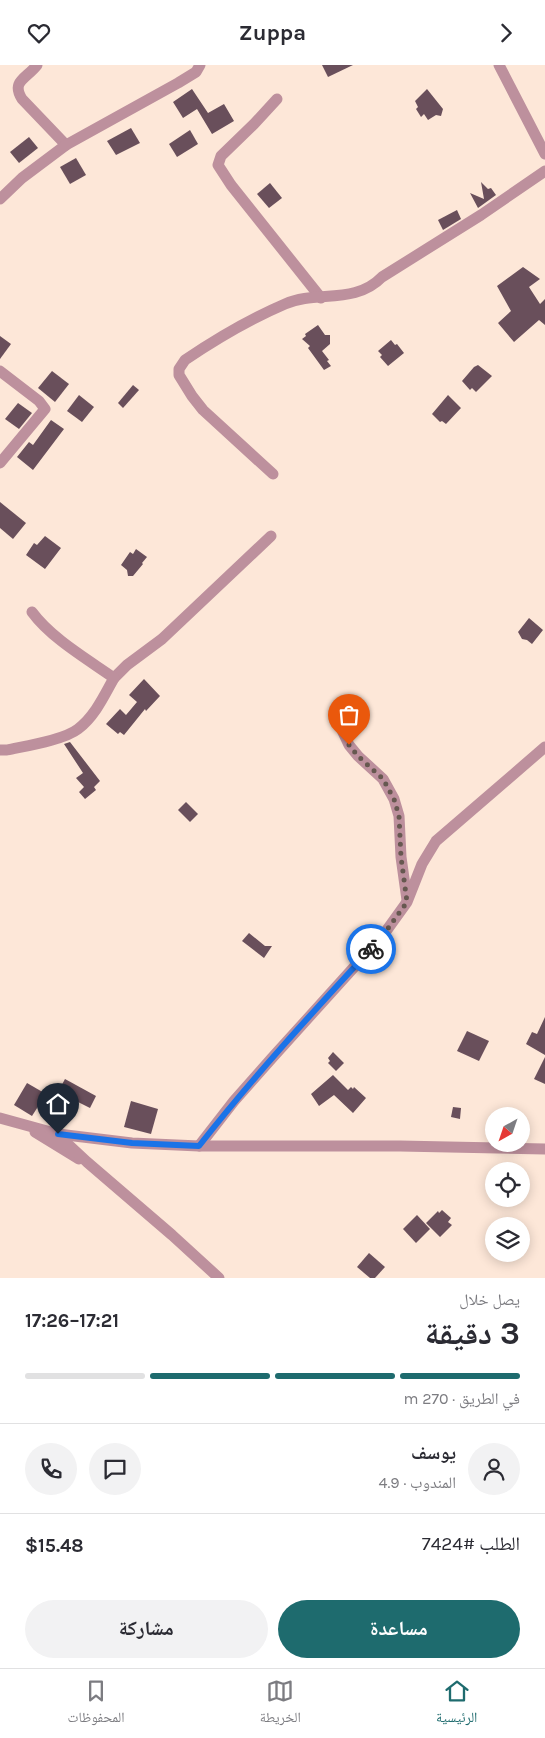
<!DOCTYPE html>
<html lang="ar">
<meta charset="utf-8">
<style>
body{margin:0;font-family:Karla,"Noto Naskh Arabic",sans-serif;background:#f2f2f3;color:#2b2b33;direction:rtl;height:100vh;display:flex;flex-direction:column;font-size:19px;white-space:nowrap}
*{box-sizing:border-box;margin:0}
p{font-size:16px;color:#7c7c81}
.icon{flex:none;width:28px;height:28px;fill:none;stroke:currentColor;stroke-width:2;stroke-linecap:round;stroke-linejoin:round}
.map{position:relative;height:1213px;overflow:hidden;direction:ltr}
.drawer{display:flex;flex-direction:column;background:#fff;flex:1}
.drawer>*{flex:none}
.needle{width:32px;rotate:220deg}
.fabs{position:absolute;left:485px;top:1042px;display:grid;gap:10px}
.fabs a{display:grid;place-items:center;width:45px;height:45px;border-radius:50%;background:#fff;box-shadow:0 2px 12px #0003;font-size:25px}
.pin{position:absolute;display:grid;place-items:center;width:42px;height:42px;color:#fff;margin:-51px -21px;border-radius:50% 50% 50% 0;rotate:-45deg;box-shadow:0 0 5px #0007}
.pin .icon{rotate:45deg}
.courier{position:absolute;display:grid;place-items:center;width:50px;height:50px;margin:-25px;border:4px solid #1a73e8;border-radius:50%;background:#fff;color:#222;box-shadow:0 1px 6px #0007}
.head em{font-style:normal;font-weight:700}
.head div{display:flex;flex-direction:column-reverse}
.head{display:flex;align-items:center;justify-content:space-between;height:85px;padding:0 25px}
h1{font-size:32px;font-weight:700;line-height:38px}
.bar{display:grid;grid-template-columns:repeat(4,1fr);gap:8px 5px;align-content:center;height:60px;padding:0 25px}
.bar i{height:6px;border-radius:4px;background:#e1e1e2}
.bar .on{background:#1e6b6e}
.bar p{grid-column:span 4}
.line{display:flex;align-items:center;gap:12px;padding:0 25px;border-top:1px solid #e1e1e2}
.line div{flex:1}
.round{display:grid;place-items:center;flex:none;width:52px;height:52px;border-radius:26px;background:#f2f2f3}
.button{display:flex;gap:10px;margin-top:auto;padding:10px 25px}
.button a{flex:1;height:58px;border-radius:30px;background:#1e6b6e;color:#fff;font-size:20px;font-weight:700;line-height:58px;text-align:center}
.button a+a{background:#f2f2f3;color:#2b2b33}
header{display:flex;justify-content:space-between;align-items:center;height:65px;padding:0 25px;background:#fff;font-size:22px;font-weight:700}
.tabs{display:flex;justify-content:space-around;align-items:center;height:70px;border-top:1px solid #e1e1e2;background:#fff;font-size:14px;color:#7c7c81}
.tabs a{display:grid;justify-items:center;gap:2px}
.tabs .on{color:#1e6b6e}
.map>svg:first-child{display:block}
.building{fill:#694f5b}
.lines{fill:none;stroke-linecap:round;stroke-linejoin:round}
.minor{stroke:#bd909d;stroke-width:11}
.done{stroke:#665850;stroke-width:5;stroke-dasharray:0 9}
.route{stroke:#1a73e8;stroke-width:6}
</style>
<header><svg class="icon" aria-label="forward" viewBox="0 0 24 24"><path d="M9 5l7 7-7 7"/></svg>Zuppa<svg class="icon" aria-label="heart" viewBox="0 0 24 24"><path d="M12 20l-8-8c-3-5 5-10 8-4 3-6 11-1 8 4z"/></svg></header>
<div class="map">
<svg width="545" height="1213" viewBox="0 0 545 1213">
<rect width="100%" height="100%" fill="#fde7d8"/>
<!-- building -->
<g class="building">
<path d="M322 0H353L328 12Z"/>
<path d="M192 24 208 48 224 39 234 56 212 69 197 44 183 53 173 37Z"/>
<path d="M427 24 443 44 441 51 436 50 428 55 424 49 421 52 416 44 418 42 415 36Z"/>
<path d="M131 63 140 78 116 90 107 76Z"/>
<path d="M190 65 198 79 177 92 169 79Z"/>
<path d="M29 72 38 83 19 98 10 87Z"/>
<path d="M76 93 86 110 70 119 60 102Z"/>
<path d="M481 117 488 124 491 123 496 130 478 143 470 128 484 134Z"/>
<path d="M270 118 282 133 269 143 257 129Z"/>
<path d="M457 145 461 154 443 165 438 155Z"/>
<path d="M523 202 540 214 529 222 540 239 545 234V260L539 255 514 277 498 258 511 246 497 221Z"/>
<path d="M318 260 325 270H330V279L322 286 329 295 327 296 331 301 324 305 308 283 310 281 302 274 306 271 305 269Z"/>
<path d="M0 271 11 279 0 294Z"/>
<path d="M391 275 395 280 397 279 404 288 388 301 380 292 382 290 378 286Z"/>
<path d="M478 300 492 311 476 327 472 323 470 325 462 316 474 302Z"/>
<path d="M52 306 69 319 55 337 38 323Z"/>
<path d="M133 320 139 325 123 343 118 338Z"/>
<path d="M79 330 94 342 82 357 67 346Z"/>
<path d="M448 330 461 343 446 359 442 356 440 357 432 349Z"/>
<path d="M18 338 32 348 19 364 5 354Z"/>
<path d="M51 355 64 364 33 405 17 392 29 377 33 380Z"/>
<path d="M0 437 26 458 13 474 0 463Z"/>
<path d="M45 471 61 483 45 504 26 490 34 478 37 480Z"/>
<path d="M136 484 147 492 142 498 143 499 133 511H128L127 505 121 500 130 487 133 489Z"/>
<path d="M529 553 543 565 532 579 527 575 522 574 518 567Z"/>
<path d="M144 614 160 631 146 646 145 644 124 670 120 667 118 669 106 659 120 644 126 650 137 637 129 630Z"/>
<path d="M70 677 100 716 94 722 96 725 85 734 79 727 84 722 76 713 83 708 64 679Z"/>
<path d="M186 737 198 749 190 757 178 745Z"/>
<path d="M249 868 265 881H272L264 893 242 876Z"/>
<path d="M545 952V990L526 979 532 967 537 969Z"/>
<path d="M467 966 489 976 479 996 457 986Z"/>
<path d="M333 987 344 998 336 1006 328 998 330 996 328 993Z"/>
<path d="M545 992V1019L534 1014Z"/>
<path d="M333 1010 348 1025 351 1022 353 1024 354 1022 366 1033 353 1048 334 1030 319 1041 311 1029Z"/>
<path d="M65 1014 96 1031 90 1043 58 1027Z"/>
<path d="M27 1018 46 1029 32 1051 14 1040Z"/>
<path d="M131 1036 158 1044 151 1069 124 1062Z"/>
<path d="M453 1042 461 1043 460 1054 451 1052Z"/>
<path d="M442 1145 451 1153 448 1157 452 1160 440 1172 426 1158 438 1146 439 1148Z"/>
<path d="M417 1150 430 1164 416 1178 403 1164Z"/>
<path d="M369 1188 385 1202 375 1213H370L357 1202Z"/>
</g>
<g class="lines">
<!-- minor -->
<g class="minor">
<path d="M37 0C26 14 11 16 22 34L66 80"/>
<path d="M499 0 545 89"/>
<path d="M277 34 254 59 221 91 218 100 231 120 321 233"/>
<path d="M0 134 22 113 66 80 178 18 196 7 200 0"/>
<path d="M0 306 39 336 45 344 0 398"/>
<path d="M273 409 203 345 192 331 179 310V304L185 295C216 274 250 254 285 239 316 225 355 240 382 212L481 150 545 106"/>
<path d="M114 613 127 600 162 574 271 471"/>
<path d="M341 663 349 680 358 691 383 714 394 734 399 751 401 792 407 835"/>
<path d="M0 685H7C25 681 64 675 78 664 95 651 104 631 114 613 87 594 51 573 32 547"/>
<path d="M0 1053 58 1069 132 1078 199 1081H400L545 1084"/>
<path d="M35 1067 79 1094"/>
<path d="M58 1070 87 1097 172 1170 219 1213"/>
<path d="M199 1081 234 1036 272 993 384 869 407 837 422 799 436 776 545 682"/>
</g>
</g>
<g class="lines">
<!-- done -->
<path class="done" d="M349 680 358 691 383 714 394 734 399 751 401 792 407 837 384 869 371 884"/>
<!-- route -->
<path class="route" d="M58 1069 132 1078 199 1081C253 1012 312 948 371 884"/>
</g>
</svg>
<div class="fabs">
<a><svg class="needle" viewBox="-14 -14 28 28"><path d="M0-13l5 13h-10z" fill="#e53935"/><path d="M0 13l5-13h-10z" fill="#7c7c81"/></svg></a>
<a><svg class="icon" aria-label="locate" viewBox="0 0 24 24"><circle cx="12" cy="12" r="6"/><path d="M12 2v4M12 18v4M2 12h4M18 12h4"/></svg></a>
<a><svg class="icon" aria-label="layers" viewBox="0 0 24 24"><path d="M12 4l9 5-9 5-9-5zM3 14l9 5 9-5"/></svg></a>
</div>
<div class="pin" style="left:349px;top:680px;background:#ea580c"><svg class="icon" aria-label="bag" viewBox="0 0 24 24"><path d="M5 8h14l-1 12H6zM9 8a3 3 0 0 1 6 0"/></svg></div>
<div class="pin" style="left:58px;top:1069px;background:#1f2937"><svg class="icon" aria-label="home" viewBox="0 0 24 24"><path d="M3 11l9-7 9 7M6 9v11h12V9"/></svg></div>
<div class="courier" style="left:371px;top:884px"><svg class="icon" aria-label="bike" viewBox="0 0 24 24"><circle cx="6" cy="16" r="4"/><circle cx="18" cy="16" r="4"/><path d="M6 16l4-8h5l3 8M10 8l3 8H6M13 5h3"/></svg></div>
</div>
<section class="drawer">
<div class="head"><div><h1>3 دقيقة</h1><p>يصل خلال</p></div><em>17:21–17:26</em></div>
<div class="bar"><i class="on"></i><i class="on"></i><i class="on"></i><i></i><p>في الطريق · 270 m</p></div>
<div class="line" style="height:90px"><a class="round"><svg class="icon" aria-label="person" viewBox="0 0 24 24"><circle cx="12" cy="8" r="4"/><path d="M4 21q1-7 8-7t8 7"/></svg></a><div><b>يوسف</b><p>المندوب · 4.9</p></div><a class="round"><svg class="icon" aria-label="chat" viewBox="0 0 24 24"><path d="M4 5h16v11H9l-5 4z"/></svg></a><a class="round"><svg class="icon" aria-label="phone" viewBox="0 0 24 24"><path d="M5 4h4l2 5-3 2q2 4 5 5l2-3 5 2v4C11 20 4 13 5 4z"/></svg></a></div>
<div class="line" style="height:65px"><div>الطلب #7424</div><b>$15.48</b></div>
<div class="button"><a>مساعدة</a><a>مشاركة</a></div>
</section>
<nav class="tabs">
<a class="on"><svg class="icon" aria-label="home" viewBox="0 0 24 24"><path d="M3 11l9-7 9 7M6 9v11h12V9"/></svg>الرئيسية</a>
<a><svg class="icon" aria-label="map" viewBox="0 0 24 24"><path d="M3 6l6-2 6 2 6-2v14l-6 2-6-2-6 2zM9 4v14M15 6v14"/></svg>الخريطة</a>
<a><svg class="icon" aria-label="saved" viewBox="0 0 24 24"><path d="M7 4h10v16l-5-4-5 4z"/></svg>المحفوظات</a>
</nav>
